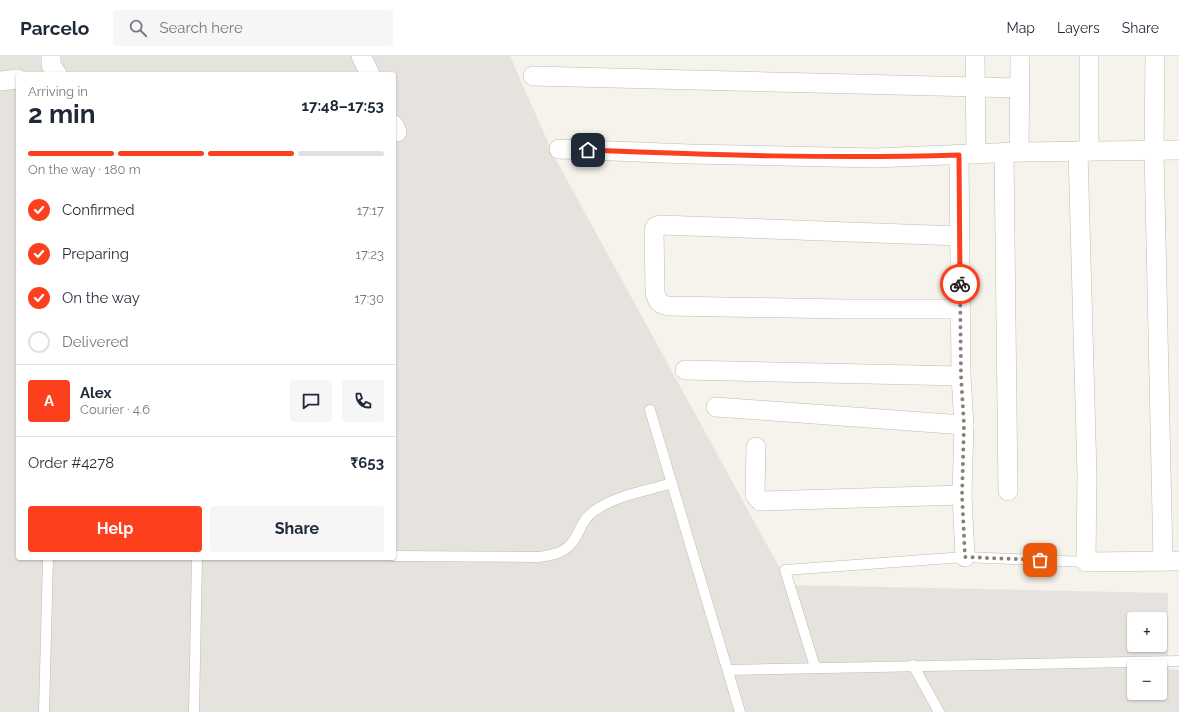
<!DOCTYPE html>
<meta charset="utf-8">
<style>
body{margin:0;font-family:Raleway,sans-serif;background:#f6f6f7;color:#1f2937;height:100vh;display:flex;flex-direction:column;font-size:15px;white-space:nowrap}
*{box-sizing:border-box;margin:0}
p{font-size:13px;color:#747a83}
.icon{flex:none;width:22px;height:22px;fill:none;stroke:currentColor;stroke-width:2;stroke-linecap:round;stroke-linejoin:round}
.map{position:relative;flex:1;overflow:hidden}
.drawer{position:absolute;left:16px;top:16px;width:380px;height:488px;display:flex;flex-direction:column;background:#fff;border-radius:4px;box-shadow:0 1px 3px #0004}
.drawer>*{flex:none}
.fabs{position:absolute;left:1127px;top:556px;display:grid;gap:8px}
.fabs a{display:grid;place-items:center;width:40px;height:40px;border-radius:4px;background:#fff;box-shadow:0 1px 3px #0004;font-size:20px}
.pin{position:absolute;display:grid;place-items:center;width:34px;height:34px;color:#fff;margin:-17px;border-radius:8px;box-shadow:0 2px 6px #0006}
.courier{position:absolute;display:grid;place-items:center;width:40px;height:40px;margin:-20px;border:3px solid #fc3f1d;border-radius:50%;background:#fff;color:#222;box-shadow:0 1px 5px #0007}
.head em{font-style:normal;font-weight:700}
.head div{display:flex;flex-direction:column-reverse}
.head{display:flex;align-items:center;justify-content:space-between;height:68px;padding:0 12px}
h1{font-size:26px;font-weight:700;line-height:30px}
.bar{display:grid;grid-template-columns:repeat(4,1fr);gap:6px 4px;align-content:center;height:48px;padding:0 12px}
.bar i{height:5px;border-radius:3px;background:#e0e1e3}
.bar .on{background:#fc3f1d}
.bar p{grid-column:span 4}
.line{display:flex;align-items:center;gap:10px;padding:0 12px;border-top:1px solid #e0e1e3}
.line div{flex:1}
.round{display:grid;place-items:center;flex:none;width:42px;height:42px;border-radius:4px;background:#f6f6f7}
ol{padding:0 12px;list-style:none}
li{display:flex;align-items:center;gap:12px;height:44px}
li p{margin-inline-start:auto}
li .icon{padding:4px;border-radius:50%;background:#fc3f1d;color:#fff;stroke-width:4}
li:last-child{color:#747a83}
li i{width:22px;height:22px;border:2px solid #e0e1e3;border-radius:50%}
.action{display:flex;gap:8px;margin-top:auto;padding:8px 12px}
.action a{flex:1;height:46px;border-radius:4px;background:#fc3f1d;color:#fff;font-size:16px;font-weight:700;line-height:46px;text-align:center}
.action a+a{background:#f6f6f7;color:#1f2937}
header{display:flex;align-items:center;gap:24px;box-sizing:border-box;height:56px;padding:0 20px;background:#fff;border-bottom:1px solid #e0e1e3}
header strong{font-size:19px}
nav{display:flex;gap:22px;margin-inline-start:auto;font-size:14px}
.search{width:280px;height:36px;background:#f6f6f7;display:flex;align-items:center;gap:10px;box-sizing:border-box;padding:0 14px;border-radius:4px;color:#747a83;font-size:15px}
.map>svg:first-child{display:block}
.industrial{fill:#e6e2dd;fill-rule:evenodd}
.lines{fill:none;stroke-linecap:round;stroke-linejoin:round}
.lane-casing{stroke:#c2bbae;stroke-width:11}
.street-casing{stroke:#c2bbae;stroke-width:20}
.lane{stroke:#fff;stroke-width:10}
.street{stroke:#fff;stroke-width:19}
.done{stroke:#878178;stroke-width:4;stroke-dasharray:0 7.2}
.route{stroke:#fc3f1d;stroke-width:5}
</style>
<header>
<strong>Parcelo</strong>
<div class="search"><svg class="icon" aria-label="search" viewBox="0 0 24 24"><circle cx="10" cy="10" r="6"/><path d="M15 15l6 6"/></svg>Search here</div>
<nav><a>Map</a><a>Layers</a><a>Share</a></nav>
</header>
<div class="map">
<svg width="1179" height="656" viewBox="0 0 1179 656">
<rect width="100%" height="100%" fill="#f6f3ec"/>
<!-- industrial -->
<path class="industrial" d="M0 0H510L555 102 789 529 1168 537V613L1179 614V656H0ZM18 18H394V502H18ZM1134 563H1160V589H1134ZM1134 611H1160V637H1134Z"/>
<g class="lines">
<!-- lane casing -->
<g class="lane-casing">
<g id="lane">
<path d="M650 354 740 656"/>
<path d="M394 500 539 501C550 499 562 498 570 489 581 478 579 466 594 455 616 439 647 435 672 427"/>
<path d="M913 609 939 656"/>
<path d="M815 611 785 514 965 501 1086 506"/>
<path d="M728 614 1179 605"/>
<path d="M44 656 48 502"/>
<path d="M194 656 197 502"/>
</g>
</g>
<!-- street casing -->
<g class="street-casing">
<g id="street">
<path d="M51 0V9L57 18"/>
<path d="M361 0 370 18"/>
<path d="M975 0 976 98"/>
<path d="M1089 0V95"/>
<path d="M1155 0 1154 94 1163 504"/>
<path d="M533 20 1019 32"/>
<path d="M0 25 18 23"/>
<path d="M394 69 397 76"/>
<path d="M559 93 690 98 874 102 1019 96 1179 94"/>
<path d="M1078 95 1087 419 1086 506 1179 505"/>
<path d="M1019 96 1020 0"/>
<path d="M1004 97 1008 435"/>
<path d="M959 99 961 320 964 369 962 439 965 501"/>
<path d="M959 180 661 169 656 170 654 174 655 236C657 245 659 248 668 250L844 253H960"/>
<path d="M685 314 961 320"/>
<path d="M716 351 964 369"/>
<path d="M756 391 755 439 760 445 962 439"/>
</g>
</g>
<!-- lane -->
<use href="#lane" class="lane"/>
<!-- street -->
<use href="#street" class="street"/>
</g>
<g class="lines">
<!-- done -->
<path class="done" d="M960 228 961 320 964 369 962 439 965 501 1040 504"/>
<!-- route -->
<path class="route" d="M588 94C712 99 835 103 959 99L960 228"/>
</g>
</svg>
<div class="fabs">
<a>+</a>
<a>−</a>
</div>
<div class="pin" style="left:1040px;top:504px;background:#ea580c"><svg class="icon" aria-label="bag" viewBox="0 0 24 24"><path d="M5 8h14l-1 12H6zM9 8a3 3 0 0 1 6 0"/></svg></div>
<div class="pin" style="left:588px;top:94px;background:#1f2937"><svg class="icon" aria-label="home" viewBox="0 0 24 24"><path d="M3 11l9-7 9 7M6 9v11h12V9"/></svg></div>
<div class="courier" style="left:960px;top:228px"><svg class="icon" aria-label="bike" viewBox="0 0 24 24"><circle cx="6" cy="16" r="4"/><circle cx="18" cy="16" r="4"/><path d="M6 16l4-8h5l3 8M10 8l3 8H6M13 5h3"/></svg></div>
<section class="drawer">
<div class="head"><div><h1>2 min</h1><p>Arriving in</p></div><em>17:48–17:53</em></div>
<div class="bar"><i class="on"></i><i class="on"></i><i class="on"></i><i></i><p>On the way · 180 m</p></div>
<ol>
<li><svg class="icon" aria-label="check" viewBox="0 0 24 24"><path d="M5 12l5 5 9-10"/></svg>Confirmed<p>17:17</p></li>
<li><svg class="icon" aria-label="check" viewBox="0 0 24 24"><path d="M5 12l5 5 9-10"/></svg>Preparing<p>17:23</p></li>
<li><svg class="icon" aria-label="check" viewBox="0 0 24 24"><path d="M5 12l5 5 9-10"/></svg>On the way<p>17:30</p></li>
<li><i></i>Delivered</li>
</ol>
<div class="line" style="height:72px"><b class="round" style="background:#fc3f1d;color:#fff">A</b><div><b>Alex</b><p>Courier · 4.6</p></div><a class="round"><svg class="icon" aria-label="chat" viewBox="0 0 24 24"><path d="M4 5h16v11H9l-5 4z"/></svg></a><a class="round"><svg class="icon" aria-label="phone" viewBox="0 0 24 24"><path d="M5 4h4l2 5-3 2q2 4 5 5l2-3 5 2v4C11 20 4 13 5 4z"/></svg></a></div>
<div class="line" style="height:52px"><div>Order #4278</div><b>₹653</b></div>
<div class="action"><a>Help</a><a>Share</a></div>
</section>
</div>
